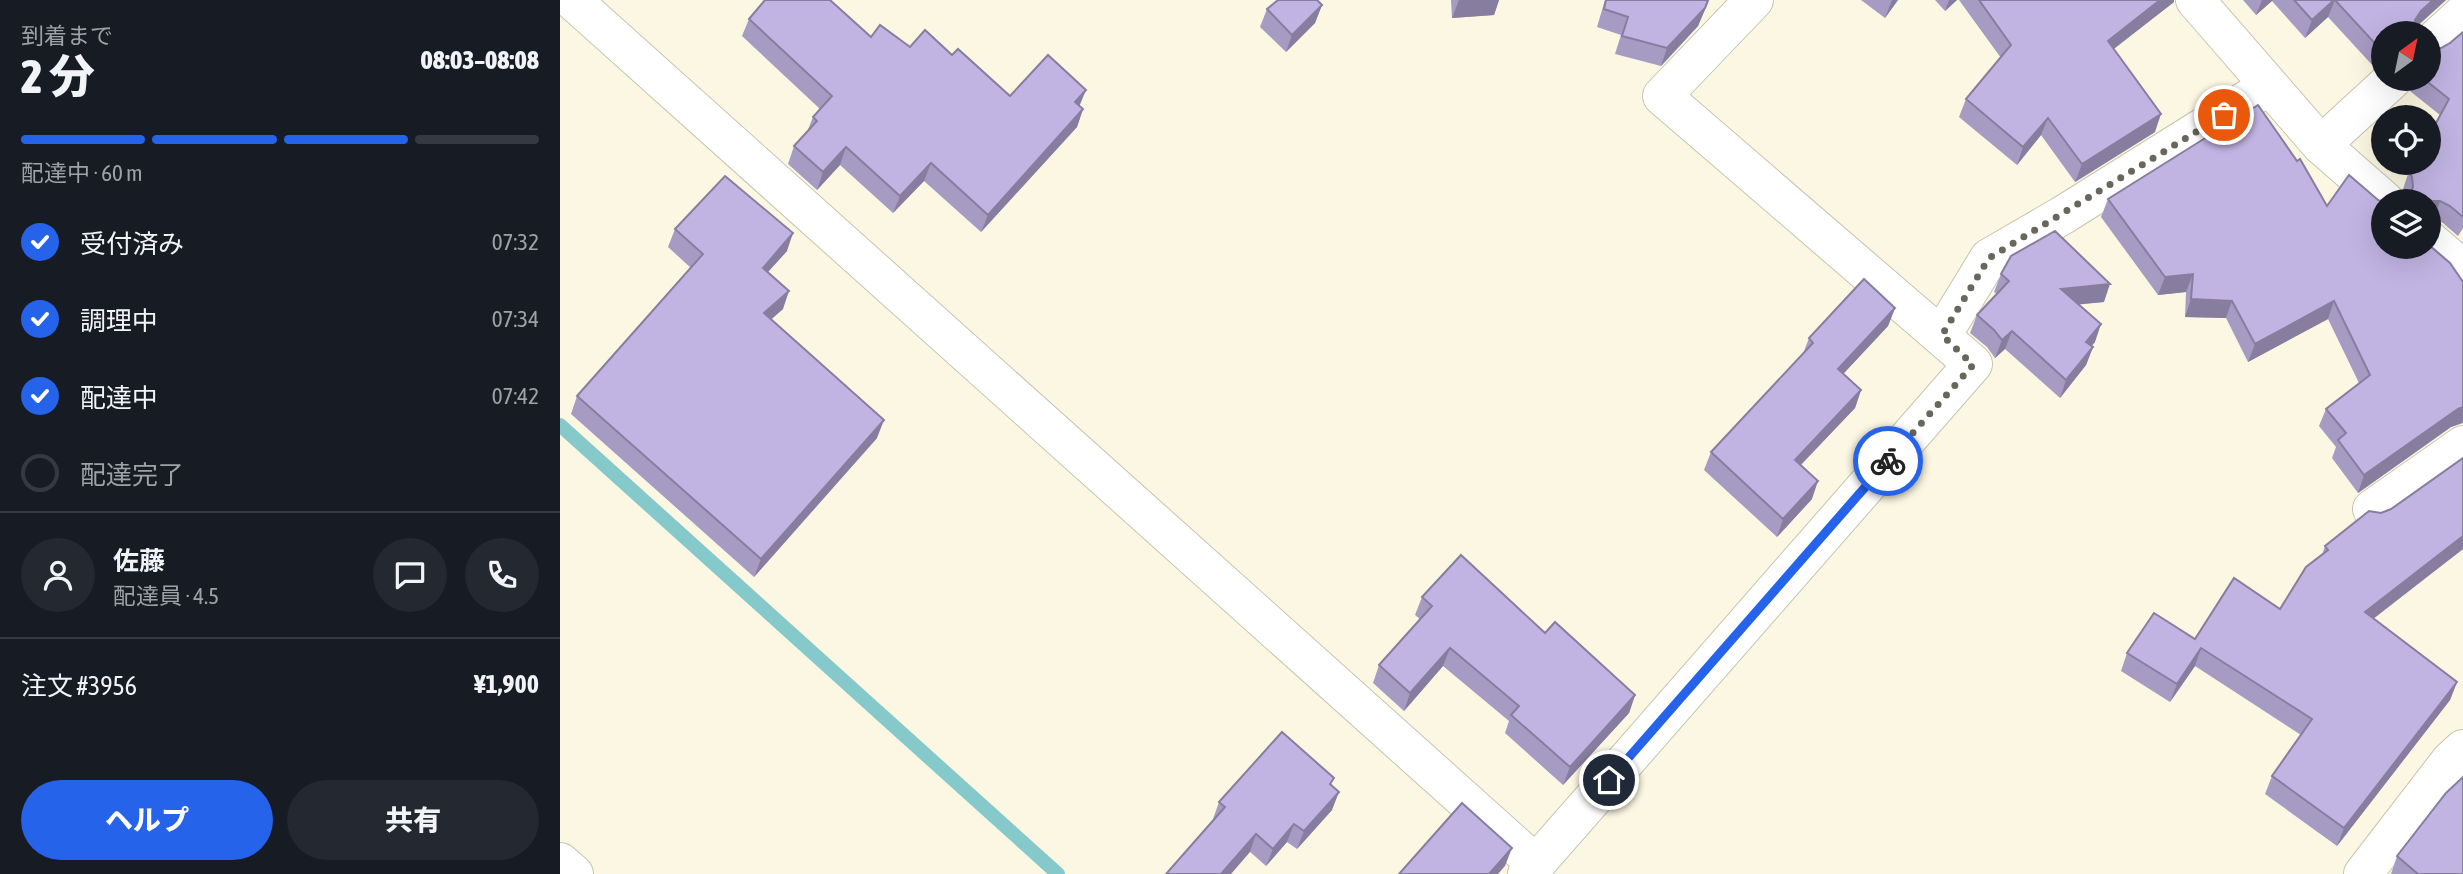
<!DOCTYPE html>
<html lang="ja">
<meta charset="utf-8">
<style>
body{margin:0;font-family:"Asap Condensed","Noto Sans JP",sans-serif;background:#242831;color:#f1f3f6;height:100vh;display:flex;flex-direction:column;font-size:26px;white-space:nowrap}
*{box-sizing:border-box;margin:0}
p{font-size:23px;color:#9ea1a6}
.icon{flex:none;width:38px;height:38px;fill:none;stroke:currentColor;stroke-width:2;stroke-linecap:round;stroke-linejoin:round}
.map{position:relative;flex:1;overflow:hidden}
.panel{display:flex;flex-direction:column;background:#171b24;width:560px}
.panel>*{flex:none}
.needle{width:46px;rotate:33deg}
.buttons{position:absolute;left:1811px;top:21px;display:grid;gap:14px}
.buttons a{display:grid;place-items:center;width:70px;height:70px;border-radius:50%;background:#171b24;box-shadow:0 7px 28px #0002;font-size:35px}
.pin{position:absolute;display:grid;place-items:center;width:60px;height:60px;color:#fff;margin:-30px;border:4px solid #fff;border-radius:50%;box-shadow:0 2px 7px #0007}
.courier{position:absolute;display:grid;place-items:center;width:70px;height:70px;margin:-35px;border:5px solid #2563eb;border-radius:50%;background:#fff;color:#222;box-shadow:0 2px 9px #0007}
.headline em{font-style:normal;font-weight:800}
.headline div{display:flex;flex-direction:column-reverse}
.headline{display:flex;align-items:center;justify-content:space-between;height:119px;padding:0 21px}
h1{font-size:46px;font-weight:800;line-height:52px}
.bar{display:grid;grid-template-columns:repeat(4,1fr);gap:10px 7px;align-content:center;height:84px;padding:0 21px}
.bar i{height:9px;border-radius:5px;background:#363941}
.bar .on{background:#2563eb}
.bar p{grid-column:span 4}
.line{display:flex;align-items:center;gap:18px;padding:0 21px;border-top:2px solid #363941}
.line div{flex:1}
.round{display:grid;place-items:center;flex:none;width:74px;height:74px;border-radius:37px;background:#242831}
ol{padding:0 21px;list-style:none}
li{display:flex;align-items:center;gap:21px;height:77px}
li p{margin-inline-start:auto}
li .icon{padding:7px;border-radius:50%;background:#2563eb;color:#fff;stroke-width:4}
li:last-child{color:#9ea1a6}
li i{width:38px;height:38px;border:4px solid #363941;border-radius:50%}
.button{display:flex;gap:14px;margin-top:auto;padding:14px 21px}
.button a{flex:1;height:80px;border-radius:42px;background:#2563eb;color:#fff;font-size:28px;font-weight:800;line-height:80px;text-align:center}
.button a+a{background:#242831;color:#f1f3f6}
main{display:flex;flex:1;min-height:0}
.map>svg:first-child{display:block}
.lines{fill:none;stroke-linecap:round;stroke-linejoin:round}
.stream{stroke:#86c9ca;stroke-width:14}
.minor-casing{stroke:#c8c4af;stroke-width:40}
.minor{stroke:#fff;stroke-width:38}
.wall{fill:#a69bc3}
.shaded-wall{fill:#877e9f}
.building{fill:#c1b4e3;stroke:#877e9f;stroke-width:2}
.done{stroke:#69675b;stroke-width:7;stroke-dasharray:0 12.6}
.route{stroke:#2563eb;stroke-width:9}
</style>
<main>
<section class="panel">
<div class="headline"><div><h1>2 分</h1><p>到着まで</p></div><em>08:03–08:08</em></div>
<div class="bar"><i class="on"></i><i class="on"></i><i class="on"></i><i></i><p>配達中 · 60 m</p></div>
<ol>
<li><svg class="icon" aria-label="check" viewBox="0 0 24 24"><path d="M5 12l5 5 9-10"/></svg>受付済み<p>07:32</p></li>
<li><svg class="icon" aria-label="check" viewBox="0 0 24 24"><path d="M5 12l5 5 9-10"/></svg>調理中<p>07:34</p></li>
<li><svg class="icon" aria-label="check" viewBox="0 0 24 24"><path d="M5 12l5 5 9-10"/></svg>配達中<p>07:42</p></li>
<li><i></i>配達完了</li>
</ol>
<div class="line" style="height:126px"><a class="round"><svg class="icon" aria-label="person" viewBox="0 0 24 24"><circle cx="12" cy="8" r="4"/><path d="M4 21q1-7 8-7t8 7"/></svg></a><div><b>佐藤</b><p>配達員 · 4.5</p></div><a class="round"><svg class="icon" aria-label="chat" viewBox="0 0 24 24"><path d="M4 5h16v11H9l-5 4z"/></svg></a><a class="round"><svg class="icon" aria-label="phone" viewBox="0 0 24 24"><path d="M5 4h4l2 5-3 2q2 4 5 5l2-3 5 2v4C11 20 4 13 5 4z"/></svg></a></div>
<div class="line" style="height:91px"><div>注文 #3956</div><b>¥1,900</b></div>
<div class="button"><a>ヘルプ</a><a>共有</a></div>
</section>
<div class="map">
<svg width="1903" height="874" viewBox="0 0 1903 874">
<rect width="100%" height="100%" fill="#fbf7e2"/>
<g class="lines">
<!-- stream -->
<path class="stream" d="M0 425 498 874"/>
<!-- minor casing -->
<g class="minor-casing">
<g id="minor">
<path d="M12 0 976 864"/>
<path d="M1635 0 1761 145 1825 201"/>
<path d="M1869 45 1903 14"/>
<path d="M1761 145 1833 79"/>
<path d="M1869 240 1903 269"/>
<path d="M1382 335 1429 258 1503 215 1709 86"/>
<path d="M1812 509 1903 445"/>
<path d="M0 862 14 874"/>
<path d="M967 874 1413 364 1102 96 1194 0"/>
<path d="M1803 874 1890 761 1903 749"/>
</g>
</g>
<!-- minor -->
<use href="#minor" class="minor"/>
</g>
<!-- wall -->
<g class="wall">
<path d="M891 0H939L934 15 892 18Z"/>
<path d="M1045 0H1149L1138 26 1101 66 1055 54 1061 35 1037 27Z"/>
<path d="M1301 0H1338L1325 18Z"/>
<path d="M1375 0H1397L1385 11Z"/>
<path d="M1399 0H1614V2L1553 49 1595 132 1515 182 1481 135 1457 165 1399 117 1406 99 1441 58Z"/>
<path d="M1683 0H1886L1854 29 1824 33V61L1814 67 1768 17 1745 38 1712 1 1696 15Z"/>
<path d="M762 5 755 23 726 52 700 27 707 9Z"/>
<path d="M189 19 311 37 350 47 392 55 450 96 519 106 523 109 517 127 421 232 364 181 333 213 280 165 257 190 228 164 234 146 247 132 253 117 260 109 182 36Z"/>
<path d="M1903 32V228L1898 236 1883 223 1874 219H1869V201L1846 199V195L1843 189 1849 171 1880 115 1850 91 1854 79H1869L1881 48 1890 43Z"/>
<path d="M1548 199 1767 206 1818 200 1903 282V423L1891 427 1798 493 1772 458 1776 447 1759 426 1766 409 1799 383 1768 319 1688 362 1666 318 1625 317 1626 292 1598 295 1541 217Z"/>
<path d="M115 229 227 251 208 272 223 309 211 319 317 438 194 577 11 414 17 396 131 268 108 247Z"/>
<path d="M1441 274 1544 302 1518 304 1535 342 1531 346 1533 347 1526 365 1500 398 1445 349 1435 358 1427 347 1410 333 1417 315 1437 294 1434 292Z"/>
<path d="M1335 308 1328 326 1283 374 1301 390 1295 408 1241 465 1252 499 1217 537 1144 470 1151 452 1243 354 1249 338Z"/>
<path d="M1903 458V549L1813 618 1897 682 1890 700 1777 846 1705 794 1712 776 1741 735 1635 666 1610 702 1561 671 1567 653 1635 639 1720 609 1762 555 1765 546 1821 513 1831 509Z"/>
<path d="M862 597 985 633 1075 695 1069 713 1003 785 945 733 949 721 883 666 844 711 813 683 819 665 860 619 855 615Z"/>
<path d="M772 785V810L737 849 727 842 706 866 653 819 659 802Z"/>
<path d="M1837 856 1903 874H1831Z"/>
</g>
<!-- shaded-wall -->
<g class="shaded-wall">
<path d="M899 0H939L934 15 892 18Z"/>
<path d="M1149 0 1138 26 1101 66 1107 48Z"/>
<path d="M1332 0H1338L1325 18Z"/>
<path d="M1389 0H1397L1385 11Z"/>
<path d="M1600 0H1614V2L1541 59 1548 41Z"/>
<path d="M1702 0H1713L1696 15Z"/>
<path d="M1775 0 1768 17 1745 38 1752 20Z"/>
<path d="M1873 0H1886L1854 29 1855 20 1861 11Z"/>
<path d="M762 5 755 23 726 52 732 35Z"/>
<path d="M1824 47V61L1814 67 1820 49Z"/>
<path d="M526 90 519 107 515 102Z"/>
<path d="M523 109 517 127 421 232 428 215Z"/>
<path d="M1601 114 1595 132 1515 182 1522 164Z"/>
<path d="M1488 118 1481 135 1457 165 1463 147Z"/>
<path d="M286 147 280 165 257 190 263 172Z"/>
<path d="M371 163 364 181 333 213 340 196Z"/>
<path d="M1880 201 1874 219H1869V202Z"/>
<path d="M233 233 227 251 196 285 203 268Z"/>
<path d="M1633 274 1626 292 1598 295 1605 277Z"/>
<path d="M1550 284 1544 302 1494 307 1501 289Z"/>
<path d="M229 291 223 309 198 331 204 313Z"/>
<path d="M1631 299 1672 301 1666 318 1625 317Z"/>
<path d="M1774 301 1768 319 1688 362 1695 344Z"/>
<path d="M1335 308 1328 326 1271 387 1278 369Z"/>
<path d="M1541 324 1535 342 1520 360 1526 342Z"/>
<path d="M1452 331 1445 349 1435 358 1442 340Z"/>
<path d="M1533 347 1526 365 1500 398 1506 380Z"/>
<path d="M1301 390 1295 408 1228 478 1235 460Z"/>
<path d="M1903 407V420L1902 423 1891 427 1798 493 1804 475 1898 409Z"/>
<path d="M324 420 317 438 194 577 201 559Z"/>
<path d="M1258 481 1252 499 1217 537 1223 519Z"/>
<path d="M1903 536V549L1799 630 1805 612Z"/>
<path d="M890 648 883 666 844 711 850 693Z"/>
<path d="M1641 648 1635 666 1610 702 1617 684Z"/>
<path d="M1897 682 1890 700 1777 846 1784 828Z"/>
<path d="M1075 695 1069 713 1003 785 1010 767Z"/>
<path d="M779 792 772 810 737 849 744 831Z"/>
<path d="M734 824 727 842 706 866 713 849Z"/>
<path d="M696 834 690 852 671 874H661Z"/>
<path d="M952 848 945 866 938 874H929Z"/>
</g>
<!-- building -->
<g class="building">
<path d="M205 0H270L311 37 320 25 350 47 365 30 392 55 398 49 450 96 488 55 526 90 515 102 523 109 428 215 371 163 340 196 286 147 263 172 234 146 257 121 253 117 272 96 189 19Z"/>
<path d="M718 0H757L762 5 732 35 707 9Z"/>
<path d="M1046 0H1148L1145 8 1107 48 1062 36 1068 17 1044 9Z"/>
<path d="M1419 0H1600L1548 41 1601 114 1522 164 1488 118 1463 147 1406 99 1451 45Z"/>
<path d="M1734 0H1774L1752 20Z"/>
<path d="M1775 0H1873L1861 11 1855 20 1854 31 1855 33H1824V47L1820 49Z"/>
<path d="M1903 32V217L1890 206 1880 201H1842L1848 197 1853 187 1852 177 1849 171 1854 163H1869V136L1889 99 1864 79H1869V48H1881L1890 43Z"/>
<path d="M1698 105 1737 161 1740 159 1767 206 1789 175 1818 200 1824 203V247H1869V245L1890 263 1903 282V407L1898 409 1804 475 1778 440 1786 433 1766 409 1810 375 1774 301 1695 344 1672 301 1631 299 1633 274 1605 277 1548 199Z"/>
<path d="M165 176 233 233 203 268 229 291 204 313 324 420 201 559 17 396 143 254 115 229Z"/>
<path d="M1495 231 1550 284 1501 289 1541 324 1526 342 1533 347 1506 380 1452 331 1442 340 1434 330 1417 315 1449 281 1441 274 1451 256Z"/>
<path d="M1304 279 1335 308 1278 369 1301 390 1235 460 1258 481 1223 519 1151 452 1253 343 1249 338Z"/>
<path d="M1903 458V536L1805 612 1897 682 1784 828 1712 776 1752 719 1641 648 1617 684 1567 653 1594 613 1635 639 1674 578 1720 609 1746 567 1768 550 1765 546 1809 511 1821 513 1831 509Z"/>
<path d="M901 555 985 633 995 622 1075 695 1010 767 951 715 959 706 890 648 850 693 819 665 872 606 862 597Z"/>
<path d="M722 732 774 778 770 784 779 792 744 831 734 824 713 849 696 834 661 874H606L665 807 659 802Z"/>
<path d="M1903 777V874H1858L1837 856 1886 793Z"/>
<path d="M902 803 952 848 929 874H839Z"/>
</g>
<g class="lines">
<!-- done -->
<path class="done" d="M1328 461 1413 365 1382 335 1429 258 1664 115"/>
<!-- route -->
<path class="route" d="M1049 780 1328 461"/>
</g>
</svg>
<div class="buttons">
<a><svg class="needle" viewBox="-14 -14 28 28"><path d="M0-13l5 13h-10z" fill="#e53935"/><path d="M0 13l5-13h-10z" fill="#9ea1a6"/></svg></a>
<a><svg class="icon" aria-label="locate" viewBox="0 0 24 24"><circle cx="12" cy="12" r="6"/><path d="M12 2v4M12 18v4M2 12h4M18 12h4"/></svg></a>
<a><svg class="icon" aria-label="layers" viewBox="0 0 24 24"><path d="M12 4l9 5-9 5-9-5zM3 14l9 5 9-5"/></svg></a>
</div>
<div class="pin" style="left:1664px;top:115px;background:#ea580c"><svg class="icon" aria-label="bag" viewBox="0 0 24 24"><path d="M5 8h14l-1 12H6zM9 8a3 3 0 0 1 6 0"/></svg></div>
<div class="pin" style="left:1049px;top:780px;background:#1f2937"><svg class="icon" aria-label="home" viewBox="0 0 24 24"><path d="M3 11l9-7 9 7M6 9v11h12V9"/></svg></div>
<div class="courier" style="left:1328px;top:461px"><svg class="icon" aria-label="bike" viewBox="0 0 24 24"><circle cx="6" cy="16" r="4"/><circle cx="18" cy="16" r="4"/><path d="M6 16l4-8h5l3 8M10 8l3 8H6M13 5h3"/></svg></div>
</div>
</main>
